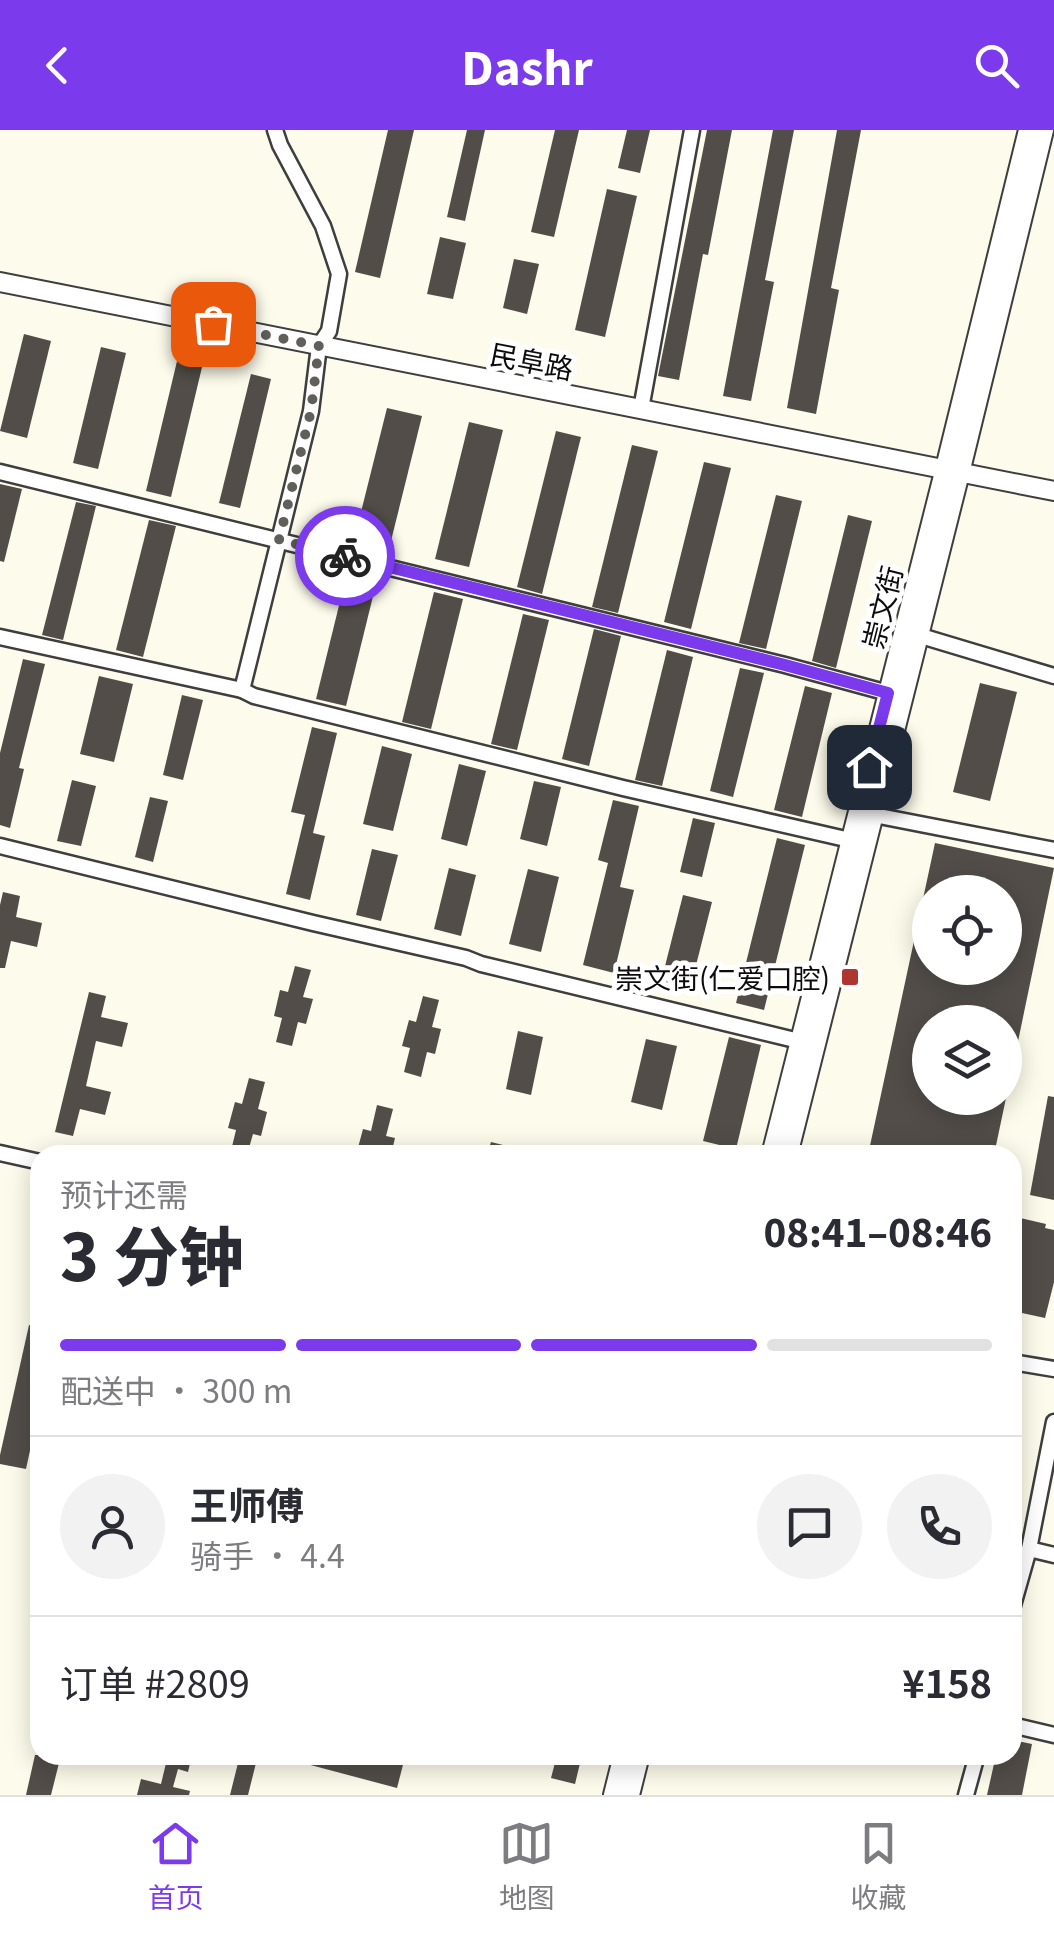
<!DOCTYPE html>
<html lang="zh">
<meta charset="utf-8">
<style>
body{margin:0;font-family:Georgia,"Noto Sans SC",serif;background:#f2f2f3;color:#2b2b33;height:100vh;display:flex;flex-direction:column;font-size:38px;white-space:nowrap}
*{box-sizing:border-box;margin:0}
p{font-size:32px;color:#7c7c81}
.icon{flex:none;width:55px;height:55px;fill:none;stroke:currentColor;stroke-width:2;stroke-linecap:round;stroke-linejoin:round}
.map{position:relative;flex:1;overflow:hidden}
.drawer{position:absolute;left:30px;top:1015px;width:992px;height:620px;display:flex;flex-direction:column;background:#fff;border-radius:30px;box-shadow:0 5px 25px #0003}
.drawer>*{flex:none}
.controls{position:absolute;left:912px;top:745px;display:grid;gap:20px}
.controls a{display:grid;place-items:center;width:110px;height:110px;border-radius:50%;background:#fff;box-shadow:0 5px 25px #0003;font-size:50px}
.pin{position:absolute;display:grid;place-items:center;width:85px;height:85px;color:#fff;margin:-42px;border-radius:20px;box-shadow:0 5px 15px #0006}
.courier{position:absolute;display:grid;place-items:center;width:100px;height:100px;margin:-50px;border:8px solid #7c3aed;border-radius:50%;background:#fff;color:#222;box-shadow:0 2px 12px #0007}
.headline em{font-style:normal;font-weight:800}
.headline div{display:flex;flex-direction:column-reverse}
.headline{display:flex;align-items:center;justify-content:space-between;height:170px;padding:0 30px}
h1{font-size:65px;font-weight:800;line-height:75px}
.bar{display:grid;grid-template-columns:repeat(4,1fr);gap:15px 10px;align-content:center;height:120px;padding:0 30px}
.bar i{height:12px;border-radius:8px;background:#e1e1e2}
.bar .active{background:#7c3aed}
.bar p{grid-column:span 4}
.line{display:flex;align-items:center;gap:25px;padding:0 30px;border-top:2px solid #e1e1e2}
.line div{flex:1}
.round{display:grid;place-items:center;flex:none;width:105px;height:105px;border-radius:52px;background:#f2f2f3}
header{display:flex;justify-content:space-between;align-items:center;height:130px;padding:0 30px;background:#7c3aed;color:#fff;font-size:45px;font-weight:800}
.tabs{display:flex;justify-content:space-around;align-items:center;height:140px;border-top:2px solid #e1e1e2;background:#fff;font-size:28px;color:#7c7c81}
.tabs a{display:grid;justify-items:center;gap:5px}
.tabs .active{color:#7c3aed}
.map>svg:first-child{display:block}
.building{fill:#524d48;fill-rule:evenodd}
.lines{fill:none;stroke-linecap:round;stroke-linejoin:round}
.minor-casing{stroke:#3e3e3e;stroke-width:19}
.tertiary-casing{stroke:#3e3e3e;stroke-width:22}
.minor{stroke:#fff;stroke-width:14}
.tertiary{stroke:#fff;stroke-width:18}
.done{stroke:#605f59;stroke-width:10;stroke-dasharray:0 18}
.route{stroke:#7c3aed;stroke-width:12}
.poi-dot{fill:#ad3631;stroke:#fff;stroke-width:4}
.labels{text-anchor:middle;dominant-baseline:central;stroke-width:10;stroke-linejoin:round;paint-order:stroke}
.street-label{font-size:28px;fill:#0b0b0b;stroke:#fff}
.poi-label{font-size:28px;fill:#0b0b0b;stroke:#fff;text-anchor:end}
</style>
<header><svg class="icon" aria-label="back" viewBox="0 0 24 24"><path d="M15 5l-7 7 7 7"/></svg>Dashr<svg class="icon" aria-label="search" viewBox="0 0 24 24"><circle cx="10" cy="10" r="6"/><path d="M15 15l6 6"/></svg></header>
<div class="map">
<svg width="1054" height="1665" viewBox="0 0 1054 1665">
<rect width="100%" height="100%" fill="#fdfbeb"/>
<!-- building -->
<g class="building">
<path d="M388 0H414L380 148 355 142Z"/>
<path d="M467 0H485L465 91 447 87Z"/>
<path d="M555 0H579L554 107 531 102Z"/>
<path d="M627 0H650L640 43 618 38Z"/>
<path d="M707 0H732L708 125 703 124 679 250 658 246Z"/>
<path d="M773 0H794L765 150 774 152 751 271 723 266Z"/>
<path d="M837 0H861L831 158 839 160 816 284 787 278Z"/>
<path d="M607 59 637 66 605 207 575 200Z"/>
<path d="M440 107 466 113 453 169 427 164Z"/>
<path d="M514 129 539 134 527 184 503 178Z"/>
<path d="M24 204 51 211 27 308 0 301Z"/>
<path d="M101 217 126 223 98 339 73 333Z"/>
<path d="M178 227 203 233 171 367 146 361Z"/>
<path d="M251 244 271 249 240 378 219 373Z"/>
<path d="M387 278 422 286 388 423 353 414Z"/>
<path d="M469 292 503 300 469 437 435 429Z"/>
<path d="M556 301 581 307 542 464 517 457Z"/>
<path d="M632 315 658 321 618 483 592 477Z"/>
<path d="M704 332 731 338 691 499 664 492Z"/>
<path d="M0 354 22 359 4 432 0 431Z"/>
<path d="M776 365 802 371 766 519 739 513Z"/>
<path d="M76 372 96 376 63 510 42 505Z"/>
<path d="M848 385 872 391 836 538 812 531Z"/>
<path d="M149 390 176 396 143 527 116 520Z"/>
<path d="M347 443 377 450 346 576 316 569Z"/>
<path d="M434 462 463 469 431 599 402 592Z"/>
<path d="M523 484 549 490 517 620 491 614Z"/>
<path d="M594 499 621 506 589 636 562 629Z"/>
<path d="M667 520 693 527 662 656 635 650Z"/>
<path d="M23 529 45 534 19 638 24 639 10 698 0 695V623Z"/>
<path d="M740 538 764 543 733 667 710 661Z"/>
<path d="M99 546 133 554 114 632 80 624Z"/>
<path d="M980 553 1017 562 990 671 953 662Z"/>
<path d="M805 556 832 563 802 687 774 680Z"/>
<path d="M182 565 203 570 183 650 163 645Z"/>
<path d="M312 597 337 603 313 703 325 706 310 770 286 764 305 685 291 682Z"/>
<path d="M382 616 412 624 393 701 363 694Z"/>
<path d="M459 634 486 641 467 716 441 709Z"/>
<path d="M72 650 96 656 81 716 57 711Z"/>
<path d="M534 651 561 657 547 716 520 709Z"/>
<path d="M150 667 168 671 153 732 135 727Z"/>
<path d="M613 670 639 676 620 757 634 760 614 843 583 835 608 733 598 730Z"/>
<path d="M693 688 715 693 702 747 680 742Z"/>
<path d="M777 708 805 715 764 880 736 873Z"/>
<path d="M935 713 1054 738 1010 950 1005 949V892H930V968H1006L994 1025H868ZM930 762H1005V838H930Z"/>
<path d="M372 719 398 725 381 791 356 785Z"/>
<path d="M449 738 476 745 461 806 434 799Z"/>
<path d="M528 739 559 747 541 822 509 814Z"/>
<path d="M3 762 20 766 16 787 42 793 37 817 11 811 5 838H0V775Z"/>
<path d="M683 765 712 772 690 859 661 852Z"/>
<path d="M295 836 311 840 303 867 313 869 306 894 298 892 292 916 276 912 282 888 274 886 280 860 288 862Z"/>
<path d="M89 862 106 866 101 887 128 893 122 917 96 911 86 956 111 962 105 985 80 979 73 1006 55 1002Z"/>
<path d="M423 866 439 870 432 897 441 899 435 924 427 922 421 947 404 942 410 918 402 916 409 890 416 892Z"/>
<path d="M518 901 543 907 531 965 506 959Z"/>
<path d="M729 907 761 915 736 1019 703 1011Z"/>
<path d="M646 909 677 916 662 980 631 972Z"/>
<path d="M249 948 265 952 258 979 267 982 261 1006 253 1004 247 1025H230L236 1000 228 998 235 972 242 974Z"/>
<path d="M1048 966 1054 967V1070L1030 1065Z"/>
<path d="M377 975 393 979 386 1006 395 1008 391 1025H356L363 999 371 1001Z"/>
<path d="M491 1012 507 1016 504 1025H487Z"/>
<path d="M1012 1086 1046 1094 1045 1098 1054 1100V1152L1045 1188 1022 1183 1017 1203 1012 1202Z"/>
<path d="M29 1195 40 1197V1274L26 1339 0 1334V1325Z"/>
<path d="M1012 1610 1032 1614 1022 1665H987L996 1625H1012Z"/>
<path d="M35 1625H61L51 1665H26Z"/>
<path d="M168 1625H192L188 1642 178 1639 173 1657 190 1661 189 1665H137L141 1649 161 1654Z"/>
<path d="M240 1625H258L248 1665H230Z"/>
<path d="M288 1625H381L404 1631 397 1658 288 1629Z"/>
<path d="M557 1625H582L575 1654 551 1648Z"/>
</g>
<g class="lines">
<!-- minor casing -->
<g class="minor-casing">
<g id="minor">
<path d="M641 279 692 0"/>
<path d="M0 342 785 535 888 563"/>
<path d="M911 503 1054 546"/>
<path d="M0 507 242 560 254 566 623 658 850 710"/>
<path d="M242 560 311 281 319 216 329 201 339 144 323 96 280 15 275 0"/>
<path d="M874 685 1054 720"/>
<path d="M0 716 313 793 466 828 481 834 799 911"/>
<path d="M0 1023 40 1032"/>
<path d="M1012 1232 1054 1239"/>
<path d="M1029 1419 1054 1425"/>
<path d="M1012 1479 1029 1419 1054 1292"/>
<path d="M1012 1595 1054 1605"/>
<path d="M966 1665 977 1625"/>
</g>
</g>
<!-- tertiary casing -->
<g class="tertiary-casing">
<g id="tertiary">
<path d="M0 152 1054 361"/>
<path d="M771 1025 945 338 1028 0"/>
<path d="M788 1025 960 343 1044 0"/>
<path d="M613 1665 623 1625"/>
<path d="M630 1665 640 1625"/>
</g>
</g>
<!-- minor -->
<use href="#minor" class="minor"/>
<!-- tertiary -->
<use href="#tertiary" class="tertiary"/>
</g>
<g class="lines">
<!-- done -->
<path class="done" d="M213 194 319 216 311 281 279 410 345 426"/>
<!-- route -->
<path class="route" d="M345 426 785 535 888 563 869 637"/>
</g>
<!-- markers -->
<rect class="poi-dot" x="840" y="837" width="20" height="20" rx="5"/>
<g class="labels">
<!-- street labels -->
<g class="street-label">
<text transform="translate(532 230) rotate(11)">民阜路</text>
<text transform="translate(881 477) rotate(-76)">崇文街</text>
</g>
<!-- poi labels -->
<g class="poi-label">
<text x="830" y="847">崇文街(仁爱口腔)</text>
</g>
</g>
</svg>
<div class="controls">
<a><svg class="icon" aria-label="locate" viewBox="0 0 24 24"><circle cx="12" cy="12" r="6"/><path d="M12 2v4M12 18v4M2 12h4M18 12h4"/></svg></a>
<a><svg class="icon" aria-label="layers" viewBox="0 0 24 24"><path d="M12 4l9 5-9 5-9-5zM3 14l9 5 9-5"/></svg></a>
</div>
<div class="pin" style="left:213px;top:194px;background:#ea580c"><svg class="icon" aria-label="bag" viewBox="0 0 24 24"><path d="M5 8h14l-1 12H6zM9 8a3 3 0 0 1 6 0"/></svg></div>
<div class="pin" style="left:869px;top:637px;background:#1f2937"><svg class="icon" aria-label="home" viewBox="0 0 24 24"><path d="M3 11l9-7 9 7M6 9v11h12V9"/></svg></div>
<div class="courier" style="left:345px;top:426px"><svg class="icon" aria-label="bike" viewBox="0 0 24 24"><circle cx="6" cy="16" r="4"/><circle cx="18" cy="16" r="4"/><path d="M6 16l4-8h5l3 8M10 8l3 8H6M13 5h3"/></svg></div>
<section class="drawer">
<div class="headline"><div><h1>3 分钟</h1><p>预计还需</p></div><em>08:41–08:46</em></div>
<div class="bar"><i class="active"></i><i class="active"></i><i class="active"></i><i></i><p>配送中 · 300 m</p></div>
<div class="line" style="height:180px"><a class="round"><svg class="icon" aria-label="person" viewBox="0 0 24 24"><circle cx="12" cy="8" r="4"/><path d="M4 21q1-7 8-7t8 7"/></svg></a><div><b>王师傅</b><p>骑手 · 4.4</p></div><a class="round"><svg class="icon" aria-label="chat" viewBox="0 0 24 24"><path d="M4 5h16v11H9l-5 4z"/></svg></a><a class="round"><svg class="icon" aria-label="phone" viewBox="0 0 24 24"><path d="M5 4h4l2 5-3 2q2 4 5 5l2-3 5 2v4C11 20 4 13 5 4z"/></svg></a></div>
<div class="line" style="height:130px"><div>订单 #2809</div><b>¥158</b></div>
</section>
</div>
<nav class="tabs">
<a class="active"><svg class="icon" aria-label="home" viewBox="0 0 24 24"><path d="M3 11l9-7 9 7M6 9v11h12V9"/></svg>首页</a>
<a><svg class="icon" aria-label="map" viewBox="0 0 24 24"><path d="M3 6l6-2 6 2 6-2v14l-6 2-6-2-6 2zM9 4v14M15 6v14"/></svg>地图</a>
<a><svg class="icon" aria-label="saved" viewBox="0 0 24 24"><path d="M7 4h10v16l-5-4-5 4z"/></svg>收藏</a>
</nav>
